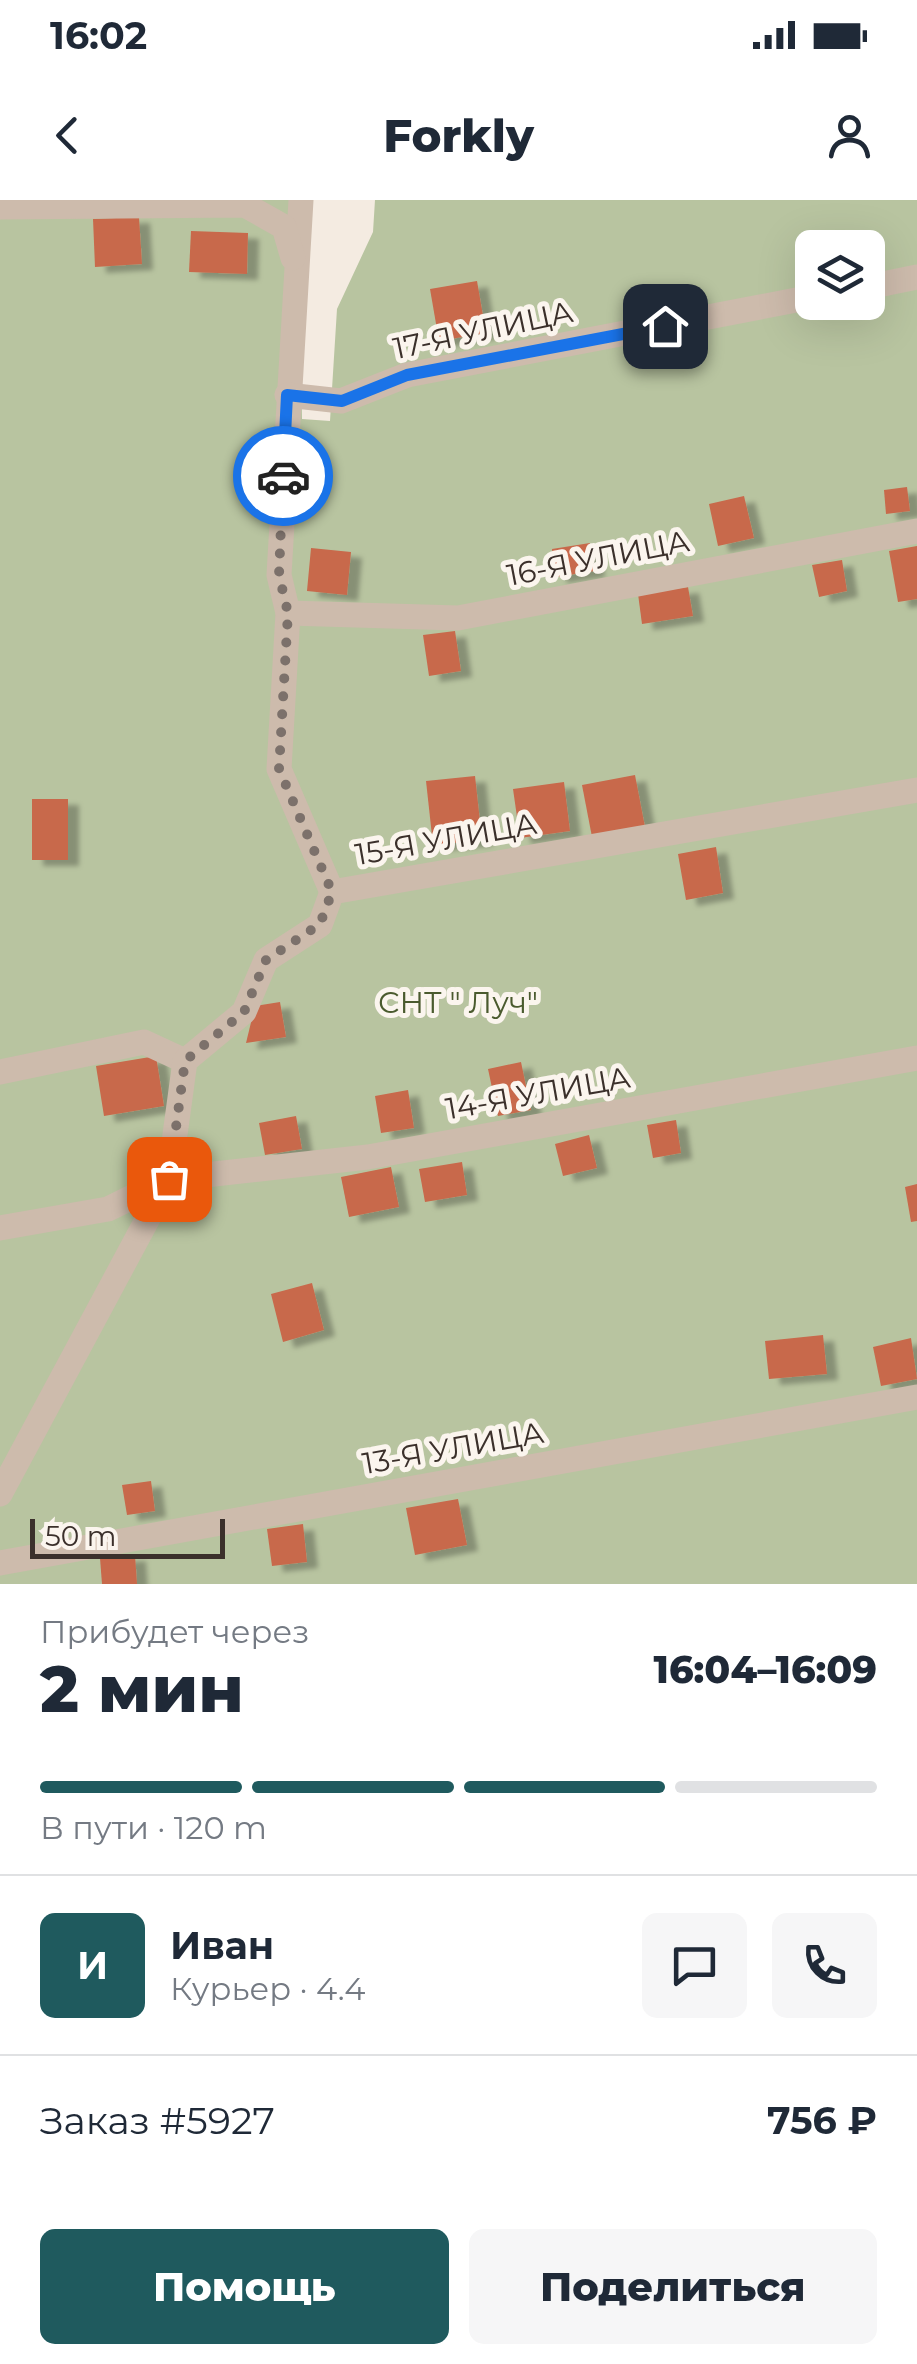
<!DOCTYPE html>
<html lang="ru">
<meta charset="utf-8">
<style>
body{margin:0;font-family:Montserrat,sans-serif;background:#f6f6f7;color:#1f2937;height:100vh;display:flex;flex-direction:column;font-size:38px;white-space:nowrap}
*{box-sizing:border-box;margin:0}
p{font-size:32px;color:#747a83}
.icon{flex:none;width:55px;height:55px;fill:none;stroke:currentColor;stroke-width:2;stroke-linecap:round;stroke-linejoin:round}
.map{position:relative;height:1384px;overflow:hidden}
.sheet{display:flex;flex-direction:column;background:#fff;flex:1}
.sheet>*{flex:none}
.controls{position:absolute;left:795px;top:30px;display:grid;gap:20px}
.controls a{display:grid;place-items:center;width:90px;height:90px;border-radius:15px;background:#fff;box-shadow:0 10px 40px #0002;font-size:50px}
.scale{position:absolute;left:30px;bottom:25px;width:195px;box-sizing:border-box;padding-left:10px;border:5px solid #3b302b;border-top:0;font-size:28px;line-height:35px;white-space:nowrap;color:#3b302b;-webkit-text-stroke:8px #fbf5ee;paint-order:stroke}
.pin{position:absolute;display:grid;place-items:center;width:85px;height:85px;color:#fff;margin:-42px;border-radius:20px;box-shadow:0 5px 15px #0006}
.courier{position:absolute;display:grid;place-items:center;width:100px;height:100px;margin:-50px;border:8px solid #1a73e8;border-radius:50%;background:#fff;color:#222;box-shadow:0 2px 12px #0007}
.headline em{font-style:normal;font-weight:800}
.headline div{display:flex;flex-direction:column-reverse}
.headline{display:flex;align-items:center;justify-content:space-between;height:170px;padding:0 40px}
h1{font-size:65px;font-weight:800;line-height:75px}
.bar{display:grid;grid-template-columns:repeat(4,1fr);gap:15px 10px;align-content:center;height:120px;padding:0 40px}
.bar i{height:12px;border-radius:8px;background:#e0e1e3}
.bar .active{background:#1f5a5e}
.bar p{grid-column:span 4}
.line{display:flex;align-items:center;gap:25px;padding:0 40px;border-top:2px solid #e0e1e3}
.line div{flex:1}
.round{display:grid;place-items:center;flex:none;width:105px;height:105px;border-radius:15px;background:#f6f6f7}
.action{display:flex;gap:20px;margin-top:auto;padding:20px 40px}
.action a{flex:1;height:115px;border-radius:15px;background:#1f5a5e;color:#fff;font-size:40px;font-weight:800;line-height:115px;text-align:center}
.action a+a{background:#f6f6f7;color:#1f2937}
.status{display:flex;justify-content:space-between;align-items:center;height:70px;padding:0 50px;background:#fff;direction:ltr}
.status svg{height:28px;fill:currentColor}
header{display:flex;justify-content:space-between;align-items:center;height:130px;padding:0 40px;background:#fff;font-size:45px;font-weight:800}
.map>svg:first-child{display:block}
.green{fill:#b8c4a0;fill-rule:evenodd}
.building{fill:#c8694b;filter:url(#shadow)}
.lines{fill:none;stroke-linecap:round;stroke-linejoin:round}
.minor{stroke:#cdbbac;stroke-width:25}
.done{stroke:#7c716b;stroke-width:10;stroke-dasharray:0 18}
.route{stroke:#1a73e8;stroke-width:12}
.labels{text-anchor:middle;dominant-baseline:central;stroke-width:10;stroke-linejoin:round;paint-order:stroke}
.street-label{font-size:30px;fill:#3b302b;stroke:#fbf5ee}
.park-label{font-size:30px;fill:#4a5a2e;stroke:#fbf5ee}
</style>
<div class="status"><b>16:02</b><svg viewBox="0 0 49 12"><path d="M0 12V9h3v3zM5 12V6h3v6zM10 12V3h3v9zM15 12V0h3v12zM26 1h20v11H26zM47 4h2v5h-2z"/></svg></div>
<header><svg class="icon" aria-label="back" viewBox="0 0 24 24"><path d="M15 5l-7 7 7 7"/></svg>Forkly<svg class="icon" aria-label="person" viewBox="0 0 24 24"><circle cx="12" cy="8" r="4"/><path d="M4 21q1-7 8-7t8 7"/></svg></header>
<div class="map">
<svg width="917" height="1384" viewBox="0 0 917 1384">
<defs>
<filter id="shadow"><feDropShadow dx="11" dy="6" stdDeviation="2.5" flood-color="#0004"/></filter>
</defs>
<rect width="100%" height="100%" fill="#f4ebe1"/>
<!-- green -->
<path class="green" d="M0 0H298L302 219 330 221 337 109 373 32 375 0H917V1384H0ZM812 48H868V102H812Z"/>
<!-- building -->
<g class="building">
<path d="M139 17 142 64 95 67 93 19Z"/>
<path d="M191 31 248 33 247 74 189 72Z"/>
<path d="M477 81 486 133 439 141 430 89Z"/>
<path d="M907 287 910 311 886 314 884 290Z"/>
<path d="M744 296 754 338 718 346 709 304Z"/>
<path d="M590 343 594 371 556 377 552 349Z"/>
<path d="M917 346V399L898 402 889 351Z"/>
<path d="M311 348 351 352 347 395 307 391Z"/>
<path d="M842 360 847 391 819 397 812 365Z"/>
<path d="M688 387 693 416 642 424 638 394Z"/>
<path d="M455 431 461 471 429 476 423 435Z"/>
<path d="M635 575 645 627 592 637 582 585Z"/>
<path d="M475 576 482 640 433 645 426 581Z"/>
<path d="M564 582 570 631 520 638 513 589Z"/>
<rect x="32" y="599" width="36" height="61"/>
<path d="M716 647 723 693 686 700 678 654Z"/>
<path d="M280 802 286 837 246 843 255 806Z"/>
<path d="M156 856 164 906 104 916 96 866Z"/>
<path d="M521 862 531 910 498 916 488 869Z"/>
<path d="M408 890 414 928 381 933 375 896Z"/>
<path d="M296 916 302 949 265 955 259 923Z"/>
<path d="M676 920 681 953 653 958 647 925Z"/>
<path d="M589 935 597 968 563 976 555 944Z"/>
<path d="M462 962 467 995 425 1002 419 969Z"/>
<path d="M391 967 399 1007 349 1017 341 977Z"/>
<path d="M917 984V1021L911 1022 905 987Z"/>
<path d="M312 1083 324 1130 283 1142 271 1094Z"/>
<path d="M823 1135 827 1174 769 1179 765 1141Z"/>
<path d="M911 1138 917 1179 881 1186 873 1147Z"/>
<path d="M151 1281 155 1311 127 1315 122 1285Z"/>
<path d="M458 1299 467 1345 415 1355 406 1308Z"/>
<path d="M303 1324 307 1362 272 1366 267 1329Z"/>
<path d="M135 1355 137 1384H102L100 1358Z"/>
</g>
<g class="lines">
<!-- minor -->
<g class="minor">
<path d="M301 0 279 375 288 413 279 569 332 692"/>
<path d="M0 7 245 5 284 27 293 58"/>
<path d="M868 87 917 77"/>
<path d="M287 195 341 201 407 175 812 97"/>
<path d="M288 413 458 418 917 331"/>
<path d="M0 872 144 842 185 861"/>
<path d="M0 1028 108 1009 169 979 368 957 917 858"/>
<path d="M0 1294 169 979 185 861 244 812 266 760 320 725 332 692 917 590"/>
<path d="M0 1363 917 1197"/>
</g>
</g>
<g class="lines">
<!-- done -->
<path class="done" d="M169 979 185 861 244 812 266 760 320 724 332 692 279 569 288 413 279 375 283 276"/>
<!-- route -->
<path class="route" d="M283 276 287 195 342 201 407 175 665 126"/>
</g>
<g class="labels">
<!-- street labels -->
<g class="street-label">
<text transform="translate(483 130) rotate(-12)">17-Я УЛИЦА</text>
<text transform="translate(598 358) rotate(-11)">16-Я УЛИЦА</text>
<text transform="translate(446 639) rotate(-10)">15-Я УЛИЦА</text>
<text transform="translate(538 893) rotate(-10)">14-Я УЛИЦА</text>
<text transform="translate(453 1248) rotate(-10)">13-Я УЛИЦА</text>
</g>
<!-- park labels -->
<g class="park-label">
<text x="458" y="802">СНТ " Луч"</text>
</g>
</g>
</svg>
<div class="controls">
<a><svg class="icon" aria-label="layers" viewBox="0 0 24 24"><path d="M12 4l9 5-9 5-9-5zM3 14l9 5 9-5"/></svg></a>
</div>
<div class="scale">50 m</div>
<div class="pin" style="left:169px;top:979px;background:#ea580c"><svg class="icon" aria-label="bag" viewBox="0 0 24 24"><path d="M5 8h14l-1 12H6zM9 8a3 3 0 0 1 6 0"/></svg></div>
<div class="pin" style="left:665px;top:126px;background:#1f2937"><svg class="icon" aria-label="home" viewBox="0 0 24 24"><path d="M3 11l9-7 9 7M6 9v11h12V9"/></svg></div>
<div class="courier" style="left:283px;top:276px"><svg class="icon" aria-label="car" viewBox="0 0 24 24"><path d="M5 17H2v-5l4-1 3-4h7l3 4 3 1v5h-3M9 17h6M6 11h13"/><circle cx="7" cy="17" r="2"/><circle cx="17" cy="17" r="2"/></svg></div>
</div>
<section class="sheet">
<div class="headline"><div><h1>2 мин</h1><p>Прибудет через</p></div><em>16:04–16:09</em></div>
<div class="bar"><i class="active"></i><i class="active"></i><i class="active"></i><i></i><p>В пути · 120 m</p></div>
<div class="line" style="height:180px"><b class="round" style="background:#1f5a5e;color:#fff">И</b><div><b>Иван</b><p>Курьер · 4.4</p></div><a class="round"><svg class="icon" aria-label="chat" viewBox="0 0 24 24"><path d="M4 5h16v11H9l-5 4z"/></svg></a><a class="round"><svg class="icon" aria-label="phone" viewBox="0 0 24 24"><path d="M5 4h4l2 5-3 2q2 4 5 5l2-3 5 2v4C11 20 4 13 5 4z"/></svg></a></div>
<div class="line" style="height:130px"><div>Заказ #5927</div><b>756 ₽</b></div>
<div class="action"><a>Помощь</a><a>Поделиться</a></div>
</section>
